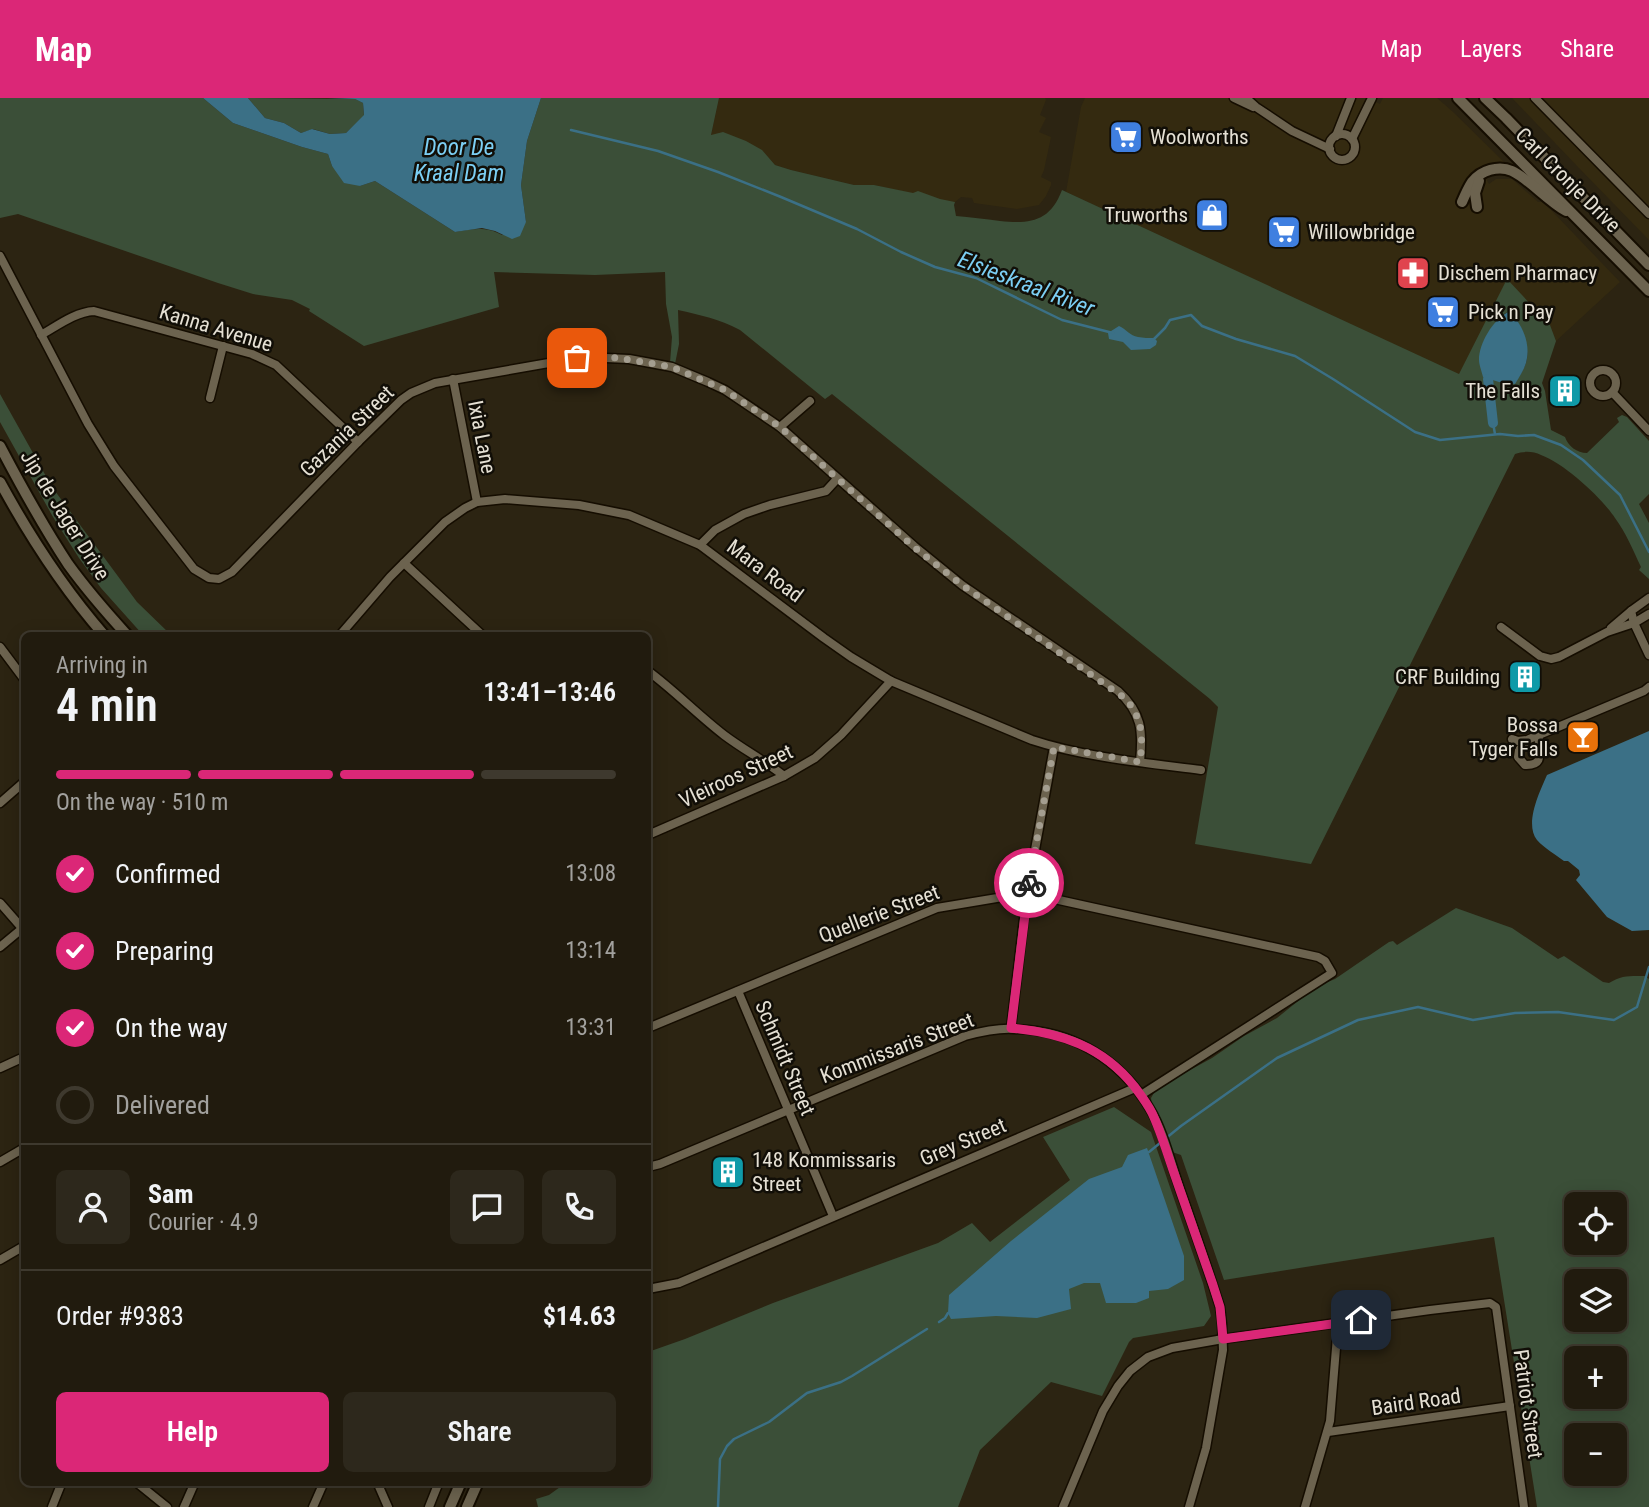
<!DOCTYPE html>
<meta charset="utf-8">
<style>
body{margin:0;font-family:"Roboto Condensed",sans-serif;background:#2d281c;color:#f1f3f6;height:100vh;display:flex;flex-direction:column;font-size:26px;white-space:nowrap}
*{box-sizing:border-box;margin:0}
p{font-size:23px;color:#a2a19e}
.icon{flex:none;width:38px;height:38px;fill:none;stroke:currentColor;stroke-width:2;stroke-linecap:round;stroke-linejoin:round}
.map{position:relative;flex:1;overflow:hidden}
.drawer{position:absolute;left:21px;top:534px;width:630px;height:854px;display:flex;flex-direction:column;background:#211b0e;border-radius:10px;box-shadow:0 4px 18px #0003,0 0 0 2px #3e392e}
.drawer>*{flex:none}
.buttons{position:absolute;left:1564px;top:1094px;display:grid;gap:14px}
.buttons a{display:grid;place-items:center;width:63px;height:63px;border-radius:10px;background:#211b0e;box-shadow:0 4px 18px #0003,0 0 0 2px #3e392e;font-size:35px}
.pin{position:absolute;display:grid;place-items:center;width:60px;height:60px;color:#fff;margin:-30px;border-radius:14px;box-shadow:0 4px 10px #0006}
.courier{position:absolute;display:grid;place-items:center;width:70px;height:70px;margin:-35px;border:5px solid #db2777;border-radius:50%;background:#fff;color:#222;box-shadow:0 2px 9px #0007}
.summary em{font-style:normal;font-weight:600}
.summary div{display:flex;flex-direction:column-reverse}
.summary{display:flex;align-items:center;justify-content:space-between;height:119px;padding:0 35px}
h1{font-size:46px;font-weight:600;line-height:52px}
.bar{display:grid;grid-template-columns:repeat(4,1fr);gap:10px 7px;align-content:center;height:84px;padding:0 35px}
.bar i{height:9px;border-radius:5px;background:#3e392e}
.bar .current{background:#db2777}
.bar p{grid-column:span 4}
.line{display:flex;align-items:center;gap:18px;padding:0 35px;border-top:2px solid #3e392e}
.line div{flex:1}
.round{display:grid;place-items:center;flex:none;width:74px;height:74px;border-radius:10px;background:#2d281c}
ol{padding:0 35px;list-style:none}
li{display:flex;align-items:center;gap:21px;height:77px}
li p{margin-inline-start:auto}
li .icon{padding:7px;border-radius:50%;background:#db2777;color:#fff;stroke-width:4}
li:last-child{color:#a2a19e}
li i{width:38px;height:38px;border:4px solid #3e392e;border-radius:50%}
.primary-button{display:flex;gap:14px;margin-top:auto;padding:14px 35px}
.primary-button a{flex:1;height:80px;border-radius:10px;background:#db2777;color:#fff;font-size:28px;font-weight:600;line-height:80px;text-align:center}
.primary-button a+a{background:#2d281c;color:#f1f3f6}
header{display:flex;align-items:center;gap:42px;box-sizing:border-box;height:98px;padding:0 35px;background:#db2777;color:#fff}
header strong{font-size:33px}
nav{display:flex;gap:38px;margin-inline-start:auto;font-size:24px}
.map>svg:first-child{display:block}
.built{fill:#342a10}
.green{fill:#3b4f38;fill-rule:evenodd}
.water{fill:#3b7086}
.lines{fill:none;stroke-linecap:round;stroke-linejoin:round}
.stream{stroke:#3b7086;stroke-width:2.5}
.canal{stroke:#3b7086;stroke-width:10}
.street-casing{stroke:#150d00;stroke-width:11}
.secondary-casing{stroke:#150d00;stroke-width:14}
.street{stroke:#6c634f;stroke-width:8}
.secondary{stroke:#6c634f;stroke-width:10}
.done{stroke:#a49e90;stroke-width:7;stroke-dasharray:0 12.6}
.route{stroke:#db2777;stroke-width:9}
.labels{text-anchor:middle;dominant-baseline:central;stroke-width:5;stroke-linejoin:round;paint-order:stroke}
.poi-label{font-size:21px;fill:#e5e0d4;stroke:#110e07;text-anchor:start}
.street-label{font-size:21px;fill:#e5e0d4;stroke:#110e07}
.water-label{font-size:23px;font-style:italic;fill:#7ccff4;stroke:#110e07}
</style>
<header>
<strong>Map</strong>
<nav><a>Map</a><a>Layers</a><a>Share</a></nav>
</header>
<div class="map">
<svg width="1649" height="1409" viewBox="0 0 1649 1409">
<rect width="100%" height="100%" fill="#2c2412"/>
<!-- built -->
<g class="built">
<path d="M719 0H1045L1046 2 1040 17 1046 20 1039 34 1051 39 1044 72 1041 79 1051 84V87L1046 98 1039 107 1017 111 974 105 972 100 961 99 955 104 945 103 874 87H854L791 72 775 67 762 53 711 37Z"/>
<path d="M1085 0H1367L1380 6 1383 0H1437L1452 13 1506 66 1495 65 1480 70 1489 86 1496 81H1512L1538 104H1542L1552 113 1620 184 1556 243 1550 227 1507 182 1460 277 1066 94 1081 9Z"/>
<path d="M1512 0H1649V142L1578 69Z"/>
</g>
<!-- green -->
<g class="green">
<path d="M0 0H203L233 25 302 49 328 56 332 68 360 88 375 83 455 134C472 131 486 128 502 137L526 124 521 87 527 43 541 0H719L711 37 723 34 746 43 762 52 775 67 791 72 854 87H874L913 95 918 93 940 101 955 104 954 107 956 118C970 119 985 121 1000 123 1030 126 1050 124 1062 92L1459 276 1507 181 1550 227 1556 243 1542 285 1545 293 1551 332 1565 339C1568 348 1577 355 1587 355L1619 324 1617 320 1622 317 1627 319 1649 343V396L1639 406 1649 425V481L1639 472 1641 469C1633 452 1626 435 1615 420 1601 399 1565 366 1541 357 1533 353 1523 353 1515 356L1311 766 1195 746 1218 609 1210 601 832 296 825 301 740 232C720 221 700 217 678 212L679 246 675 266 670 265 672 239 666 206 665 174 595 177 494 174 499 209 364 248 309 213 310 211 292 202 253 196 218 185 18 116 0 120ZM1508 214C1520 221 1529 245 1527 260 1526 269 1520 278 1514 286L1483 245 1500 218Z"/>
<path d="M248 0 355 1 363 5 364 18 346 35 330 36 313 31 301 35 284 25 265 20Z"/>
<path d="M0 296 52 389 137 504 171 537H143L101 490 79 460 53 419 0 324Z"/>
<path d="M1456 810 1512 830 1558 861 1564 858 1603 884 1609 885C1622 877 1630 878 1645 878L1649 881V1409H1537L1494 1139 1224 1182 1181 1057 1172 1054 1163 1028 1152 1008 1151 1000 1155 993 1168 984 1212 960 1244 938 1277 920 1308 895 1325 885 1335 881 1389 844 1393 843 1397 847ZM1577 1106H1615V1144H1577ZM1577 1183H1615V1222H1577ZM1577 1260H1615V1298H1577ZM1577 1337H1615V1376H1577Z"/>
<path d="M1114 1009 1151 1034 1203 1185 1211 1218 1204 1228 1133 1240 1129 1244 1102 1298 1051 1284 980 1352 958 1409H538L536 1401 549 1397 567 1384H648V1254L685 1241 773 1205 938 1145 972 1125 990 1144 1070 1082 1043 1039Z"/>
</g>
<!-- water -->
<g class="water">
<path d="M203 0H248L265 20 284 25 301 35 312 31 330 36 346 35 364 17 363 5 355 1 327 0H541L527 43 521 87 526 124 520 138 512 141 495 133 482 130 455 134 375 83 360 88 344 85 332 68 328 56 302 49 233 25Z"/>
<path d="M1508 214C1521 222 1530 244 1527 260 1526 269 1520 278 1515 286L1499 284 1483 279C1482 274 1479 267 1479 262 1479 245 1493 222 1508 214Z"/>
<path d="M1119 228C1126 231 1130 238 1138 239 1143 240 1149 240 1154 240L1157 243 1156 247 1150 251 1131 252 1123 244 1109 241 1108 235Z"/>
<path d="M1649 633V832L1632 833 1607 819 1576 782 1580 777 1579 772 1568 763H1564C1556 757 1544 750 1537 742 1524 726 1540 693 1547 677Z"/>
<path d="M1147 1050 1184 1158V1182L1168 1191 1149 1193V1200L1136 1205H1106L1100 1185H1084L1069 1191 1071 1211 1037 1220 996 1218 951 1221 948 1215 949 1197 1011 1143 1089 1081 1122 1069 1128 1057Z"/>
</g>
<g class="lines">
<!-- stream -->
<g class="stream">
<path d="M571 32 658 53 718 74 781 99 857 131 901 154 935 169 976 180 1062 222 1113 235"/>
<path d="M1153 242 1165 230 1170 222 1191 217 1202 228 1236 241 1295 258 1333 281 1415 334 1440 342 1500 336 1518 338 1534 337 1561 347 1583 362 1620 397 1649 454"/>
<path d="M1493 325 1495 336"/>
<path d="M1149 1054 1181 1028 1277 960 1358 922 1418 909 1473 922 1515 915 1558 914 1614 922 1637 909 1649 869"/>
<path d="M939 1224 945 1220 948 1215"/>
<path d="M718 1409 720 1361 727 1348 734 1341 769 1324 807 1295 841 1284 852 1278 927 1231"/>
</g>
<!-- canal -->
<path class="canal" d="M1488 281 1493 325"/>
<!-- street casing -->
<g class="street-casing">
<g id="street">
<path d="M1234 0 1253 9"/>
<path d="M1246 0 1256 9 1292 33 1330 51"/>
<path d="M1535 0 1649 116"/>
<circle cx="1342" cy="49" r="13"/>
<path d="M1336 38 1351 0"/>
<path d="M1352 41 1372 0"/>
<path d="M0 158 88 326 114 368 194 471 209 480 219 481 232 474 358 344 401 302 411 295 435 285 583 259 629 261 672 269 708 284 725 292 780 329 914 448 962 487 1118 593C1142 615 1143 633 1140 664"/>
<path d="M41 237C57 228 75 214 94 213L252 256 276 267 358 344"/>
<circle cx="1603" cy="285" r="13"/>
<path d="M453 281 477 404"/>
<path d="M1612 294 1649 333"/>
<path d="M210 300 223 248"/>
<path d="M780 329 810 303"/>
<path d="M700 447 715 432 744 416 770 407 826 393 837 381"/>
<path d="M404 465 482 537"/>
<path d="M1649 500 1631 513 1634 525 1649 557"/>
<path d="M1501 529 1540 558 1551 561 1559 559 1607 534 1634 525 1649 516"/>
<path d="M1611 530 1631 513"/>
<path d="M340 537 390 479 445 424 465 410 477 404 505 401 579 407 629 417 700 447 824 540 851 559 891 583 1032 642C1083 659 1147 665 1201 672"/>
<path d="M0 549 24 581"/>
<path d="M648 573C675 593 698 617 724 637 744 652 765 663 784 678"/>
<path d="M1512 641 1518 643 1527 642 1644 593 1649 589"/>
<path d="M1527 643 1519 652 1518 659 1525 667C1547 668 1537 651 1539 638"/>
<path d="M0 705 24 684"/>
<path d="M648 737 784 678 815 660 841 637 891 583"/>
<path d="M0 805 22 830"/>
<path d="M0 849 24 829"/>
<path d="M738 893 833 1118"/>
<path d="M648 930 937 810 1027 795 1318 859 1325 863 1332 875 1141 997"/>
<path d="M1011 930 1027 795 1054 649"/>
<path d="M0 970 24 959"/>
<path d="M0 1064 24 1050"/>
<path d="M648 1069 660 1066 965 938C980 934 997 930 1013 931 1071 932 1120 960 1150 1011 1164 1034 1172 1070 1182 1097 1195 1134 1208 1171 1220 1209L1222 1226 1223 1252 1206 1350 1189 1409"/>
<path d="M0 1162 24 1148"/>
<path d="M648 1191 679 1185 1135 990"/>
<path d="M1328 1334 1510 1308"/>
<path d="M136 1384 167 1409"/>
<path d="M377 1384 388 1409"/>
<path d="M52 1409 62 1384"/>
<path d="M184 1409 195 1384"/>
<path d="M313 1409 324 1384"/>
<path d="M429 1409 439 1384"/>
<path d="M1063 1409 1103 1313 1118 1288 1130 1273 1148 1259 1172 1250 1223 1241 1430 1212 1490 1205 1496 1209 1524 1409"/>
<path d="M1305 1409 1330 1323 1338 1226"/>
</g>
</g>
<!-- secondary casing -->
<g class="secondary-casing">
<g id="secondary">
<path d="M1458 0 1649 193"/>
<path d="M1485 0 1506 20 1649 167"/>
<path d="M1462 104C1465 97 1468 90 1472 84 1481 72 1499 67 1512 73 1529 81 1548 103 1566 113"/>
<path d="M1477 109 1475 95 1479 83"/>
<path d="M0 348C21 388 43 428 68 466 86 491 106 514 127 537"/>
<path d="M0 384C30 439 63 490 104 537"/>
<path d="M450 1409 461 1384"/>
<path d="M467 1409 478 1384"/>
</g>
</g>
<!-- street -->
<use href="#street" class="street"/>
<!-- secondary -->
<use href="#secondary" class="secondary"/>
</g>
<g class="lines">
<!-- done -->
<path class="done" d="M577 260 589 259 619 260 672 269 725 292 780 329 914 449 962 487 1126 601C1143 622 1143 638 1140 664L1054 649 1029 785"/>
<!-- route -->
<path class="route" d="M1029 785 1011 930C1061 935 1102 948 1134 988 1140 996 1147 1005 1152 1015 1161 1034 1167 1055 1174 1075 1187 1113 1200 1150 1213 1187L1220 1209 1223 1241 1361 1222"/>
</g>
<!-- icons -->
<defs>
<g id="supermarket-square" transform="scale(1.75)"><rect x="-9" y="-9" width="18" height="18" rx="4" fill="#3f7fe0" stroke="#110e07"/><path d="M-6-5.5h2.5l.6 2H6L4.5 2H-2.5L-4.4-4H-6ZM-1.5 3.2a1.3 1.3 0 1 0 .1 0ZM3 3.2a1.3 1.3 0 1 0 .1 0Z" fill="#fff"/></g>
<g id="shop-square" transform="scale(1.75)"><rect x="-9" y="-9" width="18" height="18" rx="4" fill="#3f7fe0" stroke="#110e07"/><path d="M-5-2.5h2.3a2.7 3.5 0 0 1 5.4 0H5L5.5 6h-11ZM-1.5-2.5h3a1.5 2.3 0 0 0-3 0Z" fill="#fff"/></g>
<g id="pharmacy-square" transform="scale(1.75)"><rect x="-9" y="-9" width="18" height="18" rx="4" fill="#e0444e" stroke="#110e07"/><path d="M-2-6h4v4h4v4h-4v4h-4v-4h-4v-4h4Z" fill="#fff"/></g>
<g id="building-square" transform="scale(1.75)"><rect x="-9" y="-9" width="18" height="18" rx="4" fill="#0f9aa8" stroke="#110e07"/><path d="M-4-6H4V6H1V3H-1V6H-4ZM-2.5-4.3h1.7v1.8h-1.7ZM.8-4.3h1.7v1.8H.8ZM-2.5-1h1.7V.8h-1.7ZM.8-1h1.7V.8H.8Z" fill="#fff"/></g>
<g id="bar-square" transform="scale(1.75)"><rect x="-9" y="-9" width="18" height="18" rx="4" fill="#e8710a" stroke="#110e07"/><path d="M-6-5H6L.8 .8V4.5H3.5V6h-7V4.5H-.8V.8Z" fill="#fff"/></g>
</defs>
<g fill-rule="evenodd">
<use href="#supermarket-square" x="1126" y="39"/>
<use href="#shop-square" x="1212" y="117"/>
<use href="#supermarket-square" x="1284" y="134"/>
<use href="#pharmacy-square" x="1413" y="175"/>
<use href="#supermarket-square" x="1443" y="214"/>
<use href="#building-square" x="1565" y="293"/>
<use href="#building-square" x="1525" y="579"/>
<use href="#bar-square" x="1583" y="639"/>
<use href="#building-square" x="728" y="1074"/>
</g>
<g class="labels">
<!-- poi labels -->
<g class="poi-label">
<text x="1150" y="39">Woolworths</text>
<text x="1188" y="117" text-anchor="end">Truworths</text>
<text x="1308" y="134">Willowbridge</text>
<text x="1438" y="175">Dischem Pharmacy</text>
<text x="1468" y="214">Pick n Pay</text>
<text x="1540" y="293" text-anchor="end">The Falls</text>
<text x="1500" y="579" text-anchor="end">CRF Building</text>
<text x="1558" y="627" text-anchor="end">Bossa<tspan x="1558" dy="24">Tyger Falls</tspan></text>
<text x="752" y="1062">148 Kommissaris<tspan x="752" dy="24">Street</tspan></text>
</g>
<!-- street labels -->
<g class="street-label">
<text transform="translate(1568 82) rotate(45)">Carl Cronje Drive</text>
<text transform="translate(216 230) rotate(17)">Kanna Avenue</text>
<text transform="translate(347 333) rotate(-44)">Gazania Street</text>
<text transform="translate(482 339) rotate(79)">Ixia Lane</text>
<text transform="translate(65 417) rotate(58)">Jip de Jager Drive</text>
<text transform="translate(765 473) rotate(37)">Mara Road</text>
<text transform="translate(736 678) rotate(-25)">Vleiroos Street</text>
<text transform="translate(879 816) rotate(-21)">Quellerie Street</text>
<text transform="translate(897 950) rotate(-21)">Kommissaris Street</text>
<text transform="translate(785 960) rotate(67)">Schmidt Street</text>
<text transform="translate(963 1044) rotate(-23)">Grey Street</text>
<text transform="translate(1416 1304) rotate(-8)">Baird Road</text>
<text transform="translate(1528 1306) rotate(82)">Patriot Street</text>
</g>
<!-- water labels -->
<g class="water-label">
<text x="459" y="49">Door De<tspan x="459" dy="26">Kraal Dam</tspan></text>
<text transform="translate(1026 186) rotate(21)">Elsieskraal River</text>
</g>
</g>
</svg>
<div class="buttons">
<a><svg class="icon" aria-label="locate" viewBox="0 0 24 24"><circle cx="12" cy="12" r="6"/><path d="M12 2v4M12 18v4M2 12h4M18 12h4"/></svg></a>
<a><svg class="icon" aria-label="layers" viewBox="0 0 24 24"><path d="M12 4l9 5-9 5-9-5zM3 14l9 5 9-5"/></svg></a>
<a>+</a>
<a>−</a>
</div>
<div class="pin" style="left:577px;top:260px;background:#ea580c"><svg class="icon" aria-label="bag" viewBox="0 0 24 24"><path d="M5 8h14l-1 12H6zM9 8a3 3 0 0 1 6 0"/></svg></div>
<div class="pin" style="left:1361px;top:1222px;background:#1f2937"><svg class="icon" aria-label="home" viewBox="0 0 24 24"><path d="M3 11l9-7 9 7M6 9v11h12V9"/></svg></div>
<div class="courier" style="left:1029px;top:785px"><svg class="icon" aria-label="bike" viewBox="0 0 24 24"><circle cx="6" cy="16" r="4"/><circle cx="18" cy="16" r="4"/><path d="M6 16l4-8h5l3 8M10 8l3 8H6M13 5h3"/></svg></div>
<section class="drawer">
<div class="summary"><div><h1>4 min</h1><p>Arriving in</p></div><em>13:41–13:46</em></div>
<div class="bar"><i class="current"></i><i class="current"></i><i class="current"></i><i></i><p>On the way · 510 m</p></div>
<ol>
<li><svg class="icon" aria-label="check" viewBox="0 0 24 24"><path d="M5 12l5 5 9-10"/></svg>Confirmed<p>13:08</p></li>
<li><svg class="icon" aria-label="check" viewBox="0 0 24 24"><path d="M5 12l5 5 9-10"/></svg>Preparing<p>13:14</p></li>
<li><svg class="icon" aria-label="check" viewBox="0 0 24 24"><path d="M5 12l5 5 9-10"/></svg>On the way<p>13:31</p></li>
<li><i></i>Delivered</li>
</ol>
<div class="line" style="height:126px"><a class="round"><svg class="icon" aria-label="person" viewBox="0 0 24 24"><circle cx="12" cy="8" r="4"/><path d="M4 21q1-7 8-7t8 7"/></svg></a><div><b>Sam</b><p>Courier · 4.9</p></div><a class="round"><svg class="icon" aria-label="chat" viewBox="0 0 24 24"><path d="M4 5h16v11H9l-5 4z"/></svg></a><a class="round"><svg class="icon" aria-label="phone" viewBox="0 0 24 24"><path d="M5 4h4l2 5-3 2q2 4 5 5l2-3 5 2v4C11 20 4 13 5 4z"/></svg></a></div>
<div class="line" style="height:91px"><div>Order #9383</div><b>$14.63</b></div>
<div class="primary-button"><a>Help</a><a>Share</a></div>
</section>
</div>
